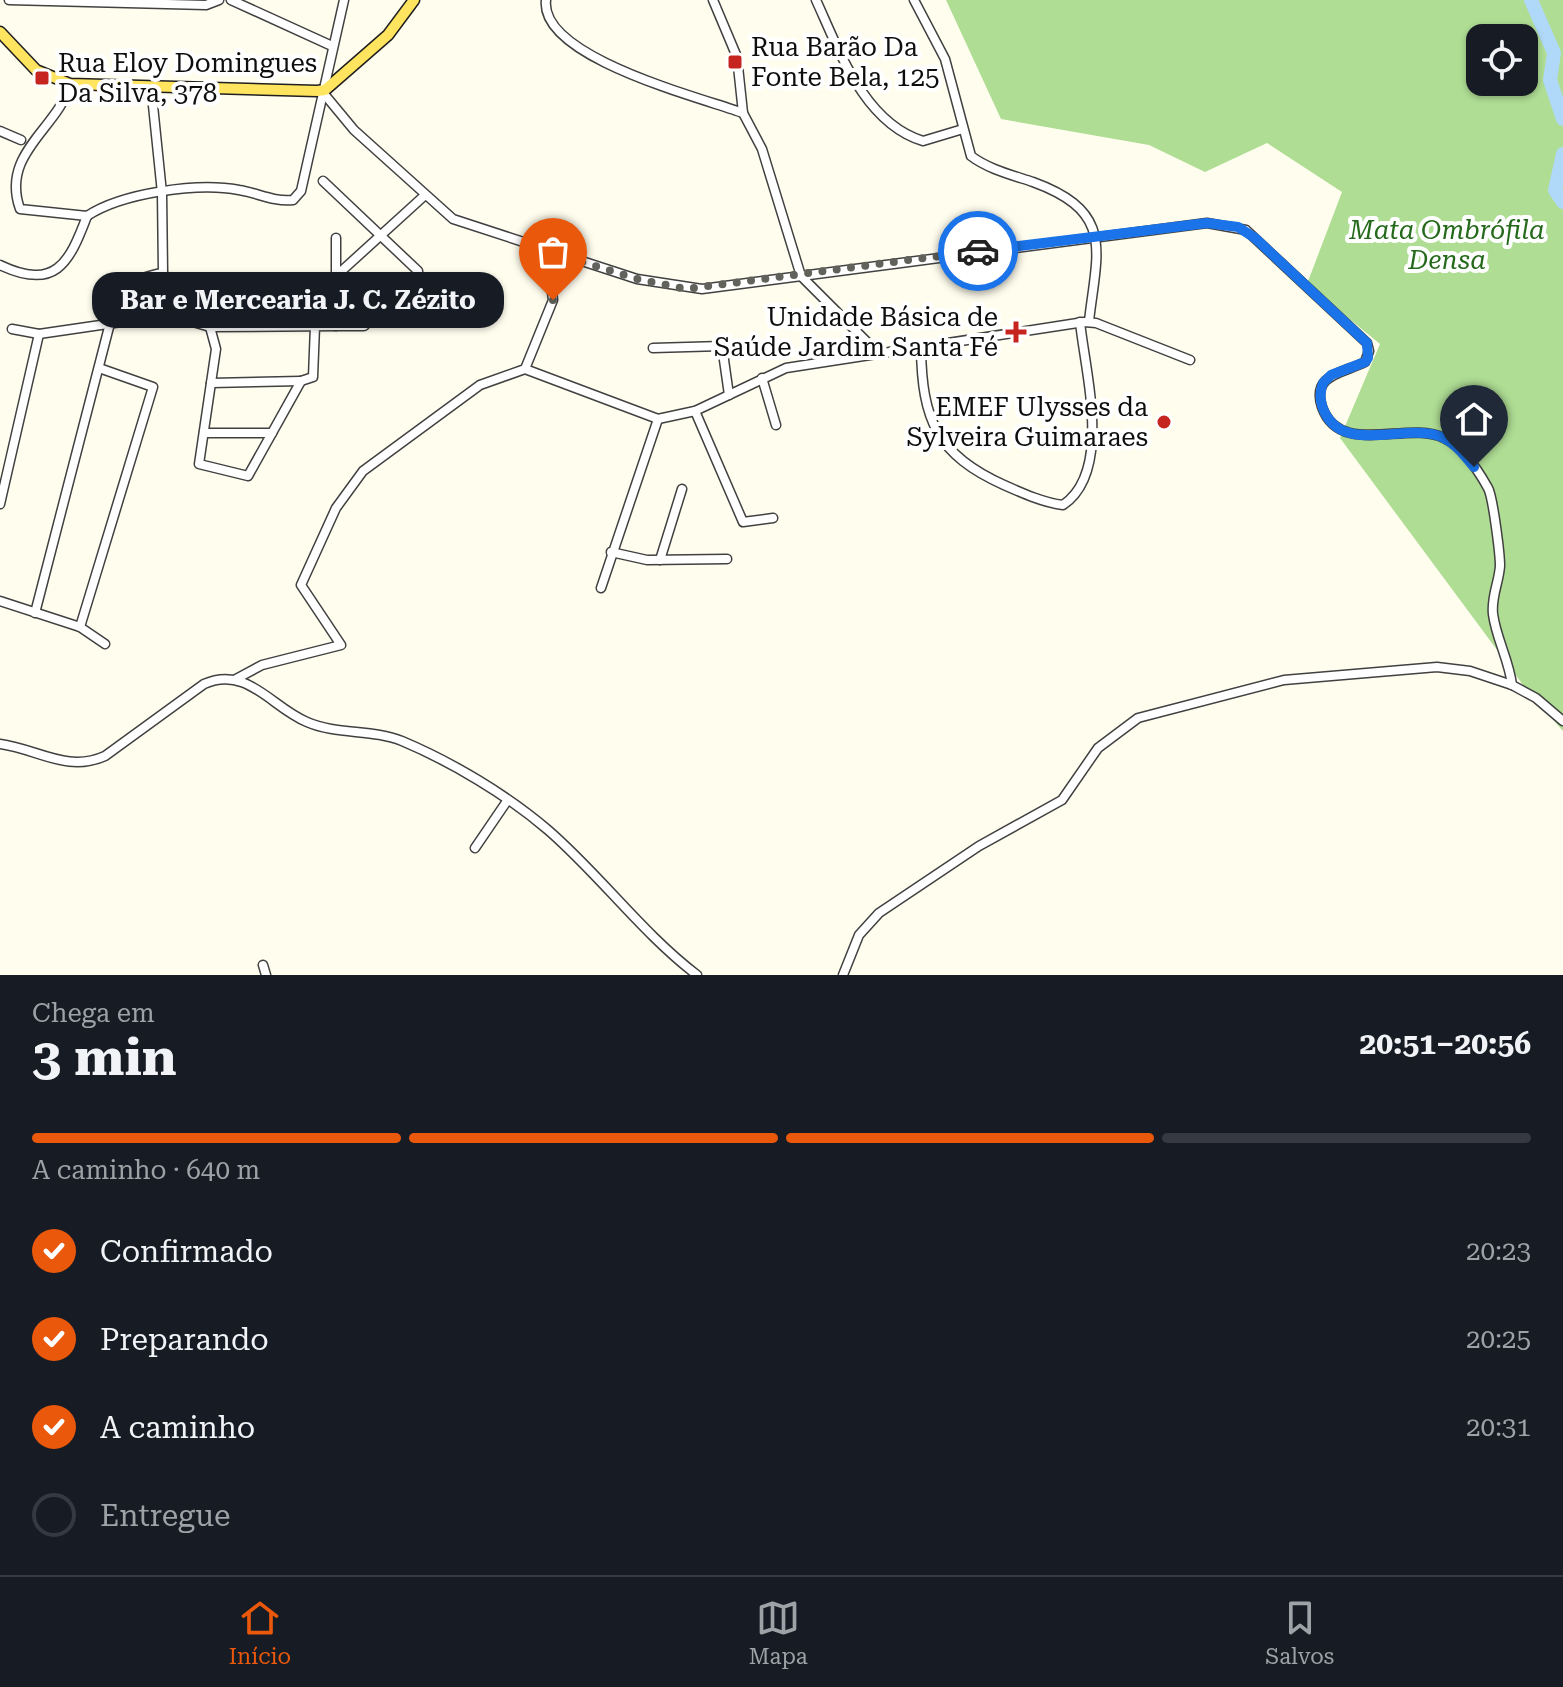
<!DOCTYPE html>
<html lang="pt">
<meta charset="utf-8">
<style>
body{margin:0;font-family:"Roboto Serif",serif;background:#242831;color:#f1f3f6;height:100vh;display:flex;flex-direction:column;font-size:30px;white-space:nowrap}
*{box-sizing:border-box;margin:0}
p{font-size:26px;color:#9ea1a6}
.icon{flex:none;width:44px;height:44px;fill:none;stroke:currentColor;stroke-width:2;stroke-linecap:round;stroke-linejoin:round}
.map{position:relative;height:975px;overflow:hidden}
.drawer{display:flex;flex-direction:column;background:#171b24;flex:1}
.drawer>*{flex:none}
.buttons{position:absolute;left:1466px;top:24px;display:grid;gap:16px}
.buttons a{display:grid;place-items:center;width:72px;height:72px;border-radius:16px;background:#171b24;box-shadow:0 2px 6px #0004;font-size:40px}
.pin{position:absolute;display:grid;place-items:center;width:68px;height:68px;color:#fff;margin:-82px -34px;border-radius:50% 50% 50% 0;rotate:-45deg;box-shadow:0 0 8px #0007}
.pin .icon{rotate:45deg}
.courier{position:absolute;display:grid;place-items:center;width:80px;height:80px;margin:-40px;border:6px solid #1a73e8;border-radius:50%;background:#fff;color:#222;box-shadow:0 2px 10px #0007}
.bubble{position:absolute;height:56px;border-radius:24px;background:#171b24;box-shadow:0 2px 6px #0004;font-size:26px;font-weight:700;line-height:56px;text-align:center}
.summary em{font-style:normal;font-weight:700}
.summary div{display:flex;flex-direction:column-reverse}
.summary{display:flex;align-items:center;justify-content:space-between;height:136px;padding:0 32px}
h1{font-size:52px;font-weight:700;line-height:60px}
.bar{display:grid;grid-template-columns:repeat(4,1fr);gap:12px 8px;align-content:center;height:96px;padding:0 32px}
.bar i{height:10px;border-radius:6px;background:#363941}
.bar .selected{background:#ea580c}
.bar p{grid-column:span 4}
ol{padding:0 32px;list-style:none}
li{display:flex;align-items:center;gap:24px;height:88px}
li p{margin-inline-start:auto}
li .icon{padding:8px;border-radius:50%;background:#ea580c;color:#fff;stroke-width:4}
li:last-child{color:#9ea1a6}
li i{width:44px;height:44px;border:4px solid #363941;border-radius:50%}
.menu{display:flex;justify-content:space-around;align-items:center;height:112px;border-top:2px solid #363941;background:#171b24;font-size:22px;color:#9ea1a6}
.menu a{display:grid;justify-items:center;gap:4px}
.menu .selected{color:#ea580c}
.map>svg:first-child{display:block}
.forest{fill:#afdd94;fill-rule:evenodd}
.lines{fill:none;stroke-linecap:round;stroke-linejoin:round}
.river{stroke:#b0d8f9;stroke-width:14}
.minor-casing{stroke:#414141;stroke-width:11}
.major-casing{stroke:#1f1f1f;stroke-width:13}
.minor{stroke:#fff;stroke-width:8}
.major{stroke:#ffe45f;stroke-width:10}
.done{stroke:#62625c;stroke-width:8;stroke-dasharray:0 14.4}
.route{stroke:#1a73e8;stroke-width:10}
.poi-dot{fill:#c5241f;stroke:#fff;stroke-width:3}
.labels{text-anchor:middle;dominant-baseline:central;stroke-width:8;stroke-linejoin:round;paint-order:stroke}
.poi-label{font-size:26px;fill:#0e0e0e;stroke:#fff;text-anchor:start}
.park-label{font-size:26px;font-style:italic;fill:#25691b;stroke:#fff}
</style>
<div class="map">
<svg width="1563" height="975" viewBox="0 0 1563 975">
<rect width="100%" height="100%" fill="#fffdee"/>
<!-- forest -->
<path class="forest" d="M946 0H1563V731L1526 689 1340 438 1380 344 1307 284 1342 192 1267 143 1205 172 1149 145 1001 119ZM1480 38H1524V82H1480Z"/>
<g class="lines">
<!-- river -->
<g class="river">
<path d="M1531 0 1554 53 1550 80 1563 119"/>
<path d="M1563 154 1555 190 1563 202"/>
</g>
<!-- minor casing -->
<g class="minor-casing">
<g id="minor">
<path d="M9 0 206 5 219 0"/>
<path d="M231 0 332 46"/>
<path d="M546 0C539 57 699 97 743 113"/>
<path d="M713 0 737 57 743 113 762 149 801 276 878 353"/>
<path d="M816 0C839 50 864 123 923 141L963 129"/>
<path d="M914 0 945 59 971 156C988 169 1012 175 1033 182 1115 212 1097 251 1089 321"/>
<path d="M70 84C59 128 0 153 20 209L87 216"/>
<path d="M151 86 162 193 163 273 169 315"/>
<path d="M325 95 354 130 453 219 637 279 702 289 1207 223 1246 230 1367 343 1369 351 1365 362C1344 373 1311 374 1322 407 1340 458 1407 420 1444 438 1463 447 1478 470 1488 488 1493 497 1500 554 1500 566 1499 582 1491 597 1493 614 1496 638 1509 660 1512 685"/>
<path d="M0 131 21 140"/>
<path d="M323 181 418 271V276L364 326H336V238"/>
<path d="M87 216C122 193 198 182 239 190 258 193 273 202 293 200L301 191 344 0"/>
<path d="M0 265C55 291 69 264 87 216"/>
<path d="M336 276 424 196"/>
<path d="M315 326 313 377 301 381 248 476 199 464 216 349 210 327 336 326"/>
<path d="M39 334 169 315 210 327"/>
<path d="M653 348 722 346 729 395"/>
<path d="M921 348C922 420 937 455 1004 485 1022 493 1044 503 1063 505 1113 471 1085 372 1080 322"/>
<path d="M525 369 658 419 695 411 786 368 1084 322 1096 323 1190 360"/>
<path d="M762 378 776 425"/>
<path d="M211 383 301 381"/>
<path d="M695 411 743 522 773 518"/>
<path d="M204 433H272"/>
<path d="M0 504 39 334 12 329"/>
<path d="M611 552 647 560 727 559"/>
<path d="M660 560 682 489"/>
<path d="M601 588 658 419"/>
<path d="M0 601 80 627 105 644"/>
<path d="M35 613 109 327C123 294 125 279 163 273"/>
<path d="M80 627 153 387 99 368"/>
<path d="M236 679 262 665 341 645 301 585 336 508 363 471 480 385 525 369 553 300 547 251"/>
<path d="M0 744C38 749 67 773 105 756L204 684C247 665 271 707 307 722 337 735 372 729 402 741 452 762 507 795 548 830 600 875 642 933 697 975"/>
<path d="M475 848 507 801"/>
<path d="M263 965 266 975"/>
<path d="M843 975 859 935 879 913 979 846 1062 800 1098 748 1138 718 1284 680 1437 667 1470 671 1512 685 1536 698 1563 721"/>
</g>
</g>
<!-- major casing -->
<g class="major-casing">
<path id="major" d="M0 32 36 70 70 84 317 91 325 90 388 35 414 0"/>
</g>
<!-- minor -->
<use href="#minor" class="minor"/>
<!-- major -->
<use href="#major" class="major"/>
</g>
<g class="lines">
<!-- done -->
<path class="done" d="M553 300 547 251 637 279 686 289 978 251"/>
<!-- route -->
<path class="route" d="M978 251 1207 223 1238 227 1255 238 1367 343 1368 358 1365 362 1331 375 1323 383C1319 393 1320 403 1325 413 1345 453 1402 425 1436 435 1453 440 1463 454 1474 467"/>
</g>
<!-- markers -->
<g class="poi-dot">
<rect x="727" y="54" width="16" height="16" rx="4"/>
<rect x="34" y="70" width="16" height="16" rx="4"/>
<path d="M1012 320h8v8h8v8h-8v8h-8v-8h-8v-8h8z"/>
<circle cx="1164" cy="422" r="8"/>
</g>
<g class="labels">
<!-- poi labels -->
<g class="poi-label">
<text x="751" y="47">Rua Barão Da<tspan x="751" dy="30">Fonte Bela, 125</tspan></text>
<text x="58" y="63">Rua Eloy Domingues<tspan x="58" dy="30">Da Silva, 378</tspan></text>
<text x="998" y="317" text-anchor="end">Unidade Básica de<tspan x="998" dy="30">Saúde Jardim Santa Fé</tspan></text>
<text x="1148" y="407" text-anchor="end">EMEF Ulysses da<tspan x="1148" dy="30">Sylveira Guimaraes</tspan></text>
</g>
<!-- park labels -->
<g class="park-label">
<text x="1447" y="230">Mata Ombrófila<tspan x="1447" dy="30">Densa</tspan></text>
</g>
</g>
</svg>
<div class="buttons">
<a><svg class="icon" aria-label="locate" viewBox="0 0 24 24"><circle cx="12" cy="12" r="6"/><path d="M12 2v4M12 18v4M2 12h4M18 12h4"/></svg></a>
</div>
<div class="pin" style="left:553px;top:300px;background:#ea580c"><svg class="icon" aria-label="bag" viewBox="0 0 24 24"><path d="M5 8h14l-1 12H6zM9 8a3 3 0 0 1 6 0"/></svg></div>
<div class="pin" style="left:1474px;top:467px;background:#1f2937"><svg class="icon" aria-label="home" viewBox="0 0 24 24"><path d="M3 11l9-7 9 7M6 9v11h12V9"/></svg></div>
<div class="courier" style="left:978px;top:251px"><svg class="icon" aria-label="car" viewBox="0 0 24 24"><path d="M5 17H2v-5l4-1 3-4h7l3 4 3 1v5h-3M9 17h6M6 11h13"/><circle cx="7" cy="17" r="2"/><circle cx="17" cy="17" r="2"/></svg></div>
<div class="bubble" style="left:92px;top:272px;width:412px">Bar e Mercearia J. C. Zézito</div>
</div>
<section class="drawer">
<div class="summary"><div><h1>3 min</h1><p>Chega em</p></div><em>20:51–20:56</em></div>
<div class="bar"><i class="selected"></i><i class="selected"></i><i class="selected"></i><i></i><p>A caminho · 640 m</p></div>
<ol>
<li><svg class="icon" aria-label="check" viewBox="0 0 24 24"><path d="M5 12l5 5 9-10"/></svg>Confirmado<p>20:23</p></li>
<li><svg class="icon" aria-label="check" viewBox="0 0 24 24"><path d="M5 12l5 5 9-10"/></svg>Preparando<p>20:25</p></li>
<li><svg class="icon" aria-label="check" viewBox="0 0 24 24"><path d="M5 12l5 5 9-10"/></svg>A caminho<p>20:31</p></li>
<li><i></i>Entregue</li>
</ol>
</section>
<nav class="menu">
<a class="selected"><svg class="icon" aria-label="home" viewBox="0 0 24 24"><path d="M3 11l9-7 9 7M6 9v11h12V9"/></svg>Início</a>
<a><svg class="icon" aria-label="map" viewBox="0 0 24 24"><path d="M3 6l6-2 6 2 6-2v14l-6 2-6-2-6 2zM9 4v14M15 6v14"/></svg>Mapa</a>
<a><svg class="icon" aria-label="saved" viewBox="0 0 24 24"><path d="M7 4h10v16l-5-4-5 4z"/></svg>Salvos</a>
</nav>
